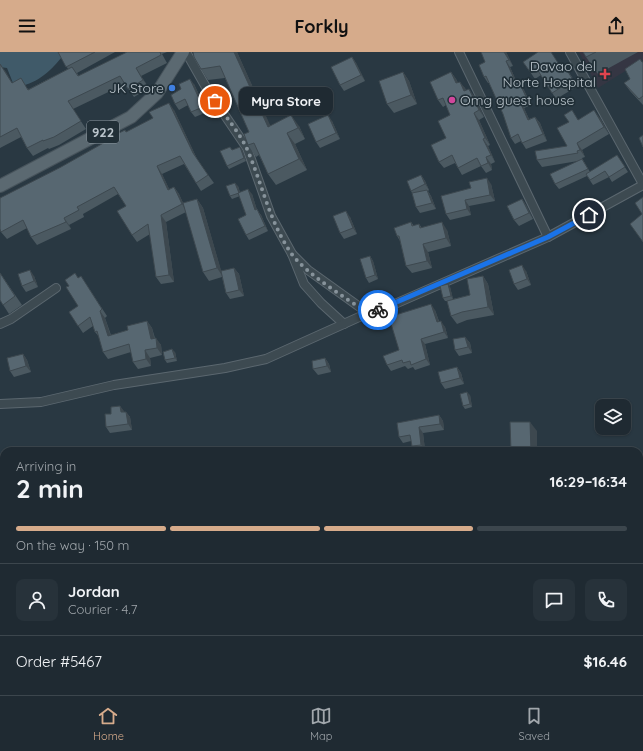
<!DOCTYPE html>
<meta charset="utf-8">
<style>
body{margin:0;font-family:Quicksand,sans-serif;background:#27323a;color:#f1f3f6;height:100vh;display:flex;flex-direction:column;font-size:15px;white-space:nowrap}
*{box-sizing:border-box;margin:0}
p{font-size:13px;color:#a1a7ac}
.icon{flex:none;width:22px;height:22px;fill:none;stroke:currentColor;stroke-width:2;stroke-linecap:round;stroke-linejoin:round}
.map{position:relative;flex:1;overflow:hidden}
.panel{position:absolute;left:0px;top:395px;width:643px;height:248px;display:flex;flex-direction:column;background:#1f2a32;border-radius:12px 12px 0 0;box-shadow:0 1px 3px #0004,0 0 0 1px #3c464d}
.panel>*{flex:none}
.tools{position:absolute;left:595px;top:347px;display:grid;gap:8px}
.tools a{display:grid;place-items:center;width:36px;height:36px;border-radius:8px;background:#1f2a32;box-shadow:0 1px 3px #0004,0 0 0 1px #3c464d;font-size:20px}
.pin{position:absolute;display:grid;place-items:center;width:34px;height:34px;color:#fff;margin:-17px;border:2px solid #fff;border-radius:50%;box-shadow:0 1px 4px #0007}
.courier{position:absolute;display:grid;place-items:center;width:40px;height:40px;margin:-20px;border:3px solid #1a73e8;border-radius:50%;background:#fff;color:#222;box-shadow:0 1px 5px #0007}
.bubble{position:absolute;height:28px;border-radius:8px;background:#1f2a32;box-shadow:0 1px 3px #0004,0 0 0 1px #3c464d;font-size:13px;font-weight:700;line-height:28px;text-align:center}
.overview em{font-style:normal;font-weight:700}
.overview div{display:flex;flex-direction:column-reverse}
.overview{display:flex;align-items:center;justify-content:space-between;height:68px;padding:0 16px}
h1{font-size:26px;font-weight:700;line-height:30px}
.bar{display:grid;grid-template-columns:repeat(4,1fr);gap:6px 4px;align-content:center;height:48px;padding:0 16px}
.bar i{height:5px;border-radius:3px;background:#3c464d}
.bar .selected{background:#d6ab8b}
.bar p{grid-column:span 4}
.line{display:flex;align-items:center;gap:10px;padding:0 16px;border-top:1px solid #3c464d}
.line div{flex:1}
.round{display:grid;place-items:center;flex:none;width:42px;height:42px;border-radius:8px;background:#27323a}
header{display:flex;justify-content:space-between;align-items:center;height:52px;padding:0 16px;background:#d6ab8b;color:#111;font-size:18px;font-weight:700}
.tab-bar{display:flex;justify-content:space-around;align-items:center;height:56px;border-top:1px solid #3c464d;background:#1f2a32;font-size:11px;color:#a1a7ac}
.tab-bar a{display:grid;justify-items:center;gap:2px}
.tab-bar .selected{color:#d6ab8b}
.map>svg:first-child{display:block}
.medical{fill:#353643}
.water{fill:#405a69}
.lines{fill:none;stroke-linecap:round;stroke-linejoin:round}
.minor-casing{stroke:#5b676f;stroke-width:10}
.primary-casing{stroke:#47535b;stroke-width:14}
.minor{stroke:#3d4a51;stroke-width:8}
.primary{stroke:#5b6971;stroke-width:12}
.wall{fill:#4b5961}
.shaded-wall{fill:#3d484f}
.building{fill:#576771;stroke:#3d484f}
.done{stroke:#87939b;stroke-width:4;stroke-dasharray:0 7.2}
.route{stroke:#1a73e8;stroke-width:5}
.health-dot{fill:#e0444e;stroke:#212f37;stroke-width:1.5}
.shop-dot{fill:#3f7fe0;stroke:#212f37;stroke-width:1.5}
.hotel-dot{fill:#d1479c;stroke:#212f37;stroke-width:1.5}
.labels{text-anchor:middle;dominant-baseline:central;stroke-width:3.5;stroke-linejoin:round;paint-order:stroke}
.shield{fill:#212f37;stroke:#8c979f;stroke-width:1}
.shield-label{font-size:13px;font-weight:bold;fill:#bac4cb}
.poi-label{font-size:14px;fill:#bac4cb;stroke:#212f37;text-anchor:end}
</style>
<header><svg class="icon" aria-label="menu" viewBox="0 0 24 24"><path d="M4 6h16M4 12h16M4 18h16"/></svg>Forkly<svg class="icon" aria-label="share" viewBox="0 0 24 24"><path d="M12 15V3M7 8l5-5 5 5M5 13v7h14v-7"/></svg></header>
<div class="map">
<svg width="643" height="643" viewBox="0 0 643 643">
<rect width="100%" height="100%" fill="#293842"/>
<!-- medical -->
<path class="medical" d="M579 0H643V8L598 36Z"/>
<!-- water -->
<path class="water" d="M0 0H66C53 16 43 28 22 34L13 31 7 16 0 15Z"/>
<g class="lines">
<!-- minor casing -->
<g class="minor-casing">
<g id="minor">
<path d="M186 0 207 37 247 96 271 164 292 202 304 232 321 251 344 272"/>
<path d="M459 0 548 185"/>
<path d="M570 0 643 132"/>
<path d="M292 202 308 218 368 261"/>
<path d="M0 272 11 267 56 236"/>
<path d="M0 352 41 350 114 333 225 316 266 307 368 261 388 255 548 185 643 133"/>
</g>
</g>
<!-- primary casing -->
<g class="primary-casing">
<path id="primary" d="M0 134 131 65 157 41 183 0"/>
</g>
<!-- minor -->
<use href="#minor" class="minor"/>
<!-- primary -->
<use href="#primary" class="primary"/>
</g>
<!-- wall -->
<g class="wall">
<path d="M58 0H115L77 21 79 24 127 0H167L162 2 167 11 141 24 149 36 134 45 125 32 73 57 86 77 59 93 49 97 48 96 33 104 27 96 21 85 0 96V12L12 31 29 37 68 17Z"/>
<path d="M237 0 270 74H299L305 87 295 92 307 118 276 133 268 122 259 103 256 105 248 93 249 80 225 26 208 28 201 17Z"/>
<path d="M506 0 513 14 510 15 517 31 519 30 523 36 531 53 524 56 529 67 535 65 540 71 547 89 526 97 521 89 515 92 511 86 503 62 489 31H488L484 25 485 10Z"/>
<path d="M583 0H638L598 22 586 5Z"/>
<path d="M352 5 356 11 365 29 344 39 340 33Z"/>
<path d="M523 10 562 17 565 15 578 34 556 47 541 23 535 27Z"/>
<path d="M643 10V53L630 39 624 31 630 27Z"/>
<path d="M403 20 409 29 417 52 394 61 387 52Z"/>
<path d="M451 20 456 27 458 31 465 36 466 39 474 44 484 65 479 68 490 93 488 94 495 110 491 112 492 118 486 121 481 114 462 123 458 116 455 111 444 116 439 110 446 86 450 63 446 53 443 55 438 48Z"/>
<path d="M194 32 207 60 195 65 191 60 188 53 179 58 175 52Z"/>
<path d="M174 58 198 109 214 131 201 139 196 131 184 112 162 122 169 137 174 135 179 142 183 151 197 147 203 156 221 219 234 216 239 222 244 244 230 247 226 241 222 225 209 229 203 220 186 160 166 170 174 230 161 232 156 225 150 182 137 190 132 183 126 154 118 142 83 162 84 165 69 173 71 177 37 193 31 185 27 176 7 187 1 180 61 115 114 85 125 78 126 80Z"/>
<path d="M600 66 609 82 582 98 585 105 582 106 583 108 590 120 617 103 628 120 612 130 609 125 593 133 587 124 559 137 555 132 578 109 542 115 537 108 567 94 579 68Z"/>
<path d="M332 69 340 87 320 96 316 90Z"/>
<path d="M240 95 242 98 246 109 229 117 227 114 232 98Z"/>
<path d="M421 123 425 129 429 138 428 139 431 144 436 157 420 161 416 155 412 141 411 139Z"/>
<path d="M491 132 495 149 469 154 471 163 450 168 446 162 441 144Z"/>
<path d="M238 134 240 140 252 142 257 158 261 163 268 179 249 188 246 183V163L240 144 232 147 230 144Z"/>
<path d="M522 147 526 153 533 167 519 174 514 168Z"/>
<path d="M350 165 357 182 344 187 340 181Z"/>
<path d="M411 170 414 174 419 172 422 176 447 178 451 194 428 200 432 216 412 221 406 214 400 189 397 184Z"/>
<path d="M370 204 373 209 378 227 369 231 366 226Z"/>
<path d="M526 219 531 233 518 238 514 232Z"/>
<path d="M0 221 22 253 9 262 0 248Z"/>
<path d="M34 224 38 235 26 240 22 234Z"/>
<path d="M483 224 488 232 494 263 467 268 457 272 451 264 447 249H445L443 246 450 235 453 247 470 243Z"/>
<path d="M78 226 86 232 107 264 105 266 111 283 128 278 147 269 152 276 155 286 161 293 162 303 150 306 151 314 138 317 133 310 131 300 108 307 103 300 100 286 95 280 93 274 83 281 69 260 78 254Z"/>
<path d="M435 258 439 269 445 275 448 286 425 292 430 313 415 318 413 315 408 317 405 314 391 319 387 313 399 298Z"/>
<path d="M465 285 470 291 472 301 459 304 455 298Z"/>
<path d="M175 300 177 309 167 311 165 308Z"/>
<path d="M23 302 27 308 31 320 14 325 10 319Z"/>
<path d="M325 306 329 312 331 320 318 323 313 317Z"/>
<path d="M457 315 461 321 464 332 445 337 441 331Z"/>
<path d="M470 343 472 355 465 357 463 354Z"/>
<path d="M120 354 124 360H126L130 365 132 378 110 381 106 375 111 362Z"/>
<path d="M439 363 443 369 444 378 423 381 425 398 415 399 412 394 411 389 403 391 399 385Z"/>
</g>
<!-- shaded-wall -->
<g class="shaded-wall">
<path d="M234 0H237L276 86 268 75Z"/>
<path d="M504 0H506L513 14 509 8Z"/>
<path d="M352 5 356 11 365 29 361 23Z"/>
<path d="M506 9 510 15 520 38 516 31Z"/>
<path d="M0 12 6 20 17 39 12 31Z"/>
<path d="M136 16 141 24 149 36 143 28Z"/>
<path d="M403 20 409 29 417 52 411 43Z"/>
<path d="M451 20 456 27 461 38 456 31Z"/>
<path d="M190 27 194 32 207 60 203 55Z"/>
<path d="M460 30 465 36 469 46 464 39Z"/>
<path d="M519 30 523 36 531 53 527 47Z"/>
<path d="M469 37 474 44 484 65 479 58Z"/>
<path d="M520 50 524 56 532 74 528 68Z"/>
<path d="M169 51 174 58 198 109 214 131 193 101Z"/>
<path d="M594 58 600 66 609 82 604 75Z"/>
<path d="M474 61 479 68 490 93 485 86Z"/>
<path d="M291 63 299 74 305 87 298 76Z"/>
<path d="M328 63 332 69 340 87 336 81Z"/>
<path d="M535 65 540 71 547 89 543 82Z"/>
<path d="M287 81 295 92 307 118 299 107Z"/>
<path d="M483 87 488 94 495 110 491 103Z"/>
<path d="M577 91 582 98 585 105 580 98Z"/>
<path d="M240 95 242 98 246 109 244 106Z"/>
<path d="M486 105 491 112 492 118 488 111Z"/>
<path d="M157 114 162 122 173 145 168 138Z"/>
<path d="M421 123 425 129 429 138 425 132Z"/>
<path d="M487 126 491 132 495 149 490 143Z"/>
<path d="M235 131 238 134 241 144 239 141Z"/>
<path d="M174 135 179 142 187 160 182 152Z"/>
<path d="M248 137 252 142 257 158 261 163 268 179 255 158Z"/>
<path d="M427 138 431 144 436 157 432 151Z"/>
<path d="M197 147 203 156 223 225 217 216Z"/>
<path d="M522 147 526 153 533 167 529 161Z"/>
<path d="M465 148 469 154 471 163 467 157Z"/>
<path d="M346 159 350 165 357 182 353 176Z"/>
<path d="M161 163 166 170 174 230 169 223Z"/>
<path d="M64 166 69 173 71 177 66 170Z"/>
<path d="M442 170 447 178 451 194 446 186Z"/>
<path d="M423 192 428 200 432 216 427 209Z"/>
<path d="M370 204 373 209 378 227 375 223Z"/>
<path d="M522 213 526 219 531 233 527 227Z"/>
<path d="M234 216 239 222 244 244 239 238Z"/>
<path d="M30 218 34 224 38 235 34 229Z"/>
<path d="M483 224 488 232 494 263 488 255Z"/>
<path d="M448 232 450 235 453 247 451 244Z"/>
<path d="M431 252 435 258 441 276 437 270Z"/>
<path d="M100 259 105 266 113 291 108 284Z"/>
<path d="M147 269 152 276 156 294 151 287Z"/>
<path d="M441 269 445 275 448 286 444 280Z"/>
<path d="M465 285 470 291 472 301 468 295Z"/>
<path d="M156 286 161 293 162 303 157 296Z"/>
<path d="M421 287 425 292 430 313 426 307Z"/>
<path d="M172 297 175 300 177 309 175 306Z"/>
<path d="M145 298 150 306 151 314 146 307Z"/>
<path d="M23 302 27 308 31 320 26 314Z"/>
<path d="M325 306 329 312 331 320 327 314Z"/>
<path d="M457 315 461 321 464 332 460 326Z"/>
<path d="M467 340 470 343 472 355 470 352Z"/>
<path d="M120 354 124 359 125 366 121 360Z"/>
<path d="M126 360 130 365 132 378 128 372Z"/>
<path d="M439 363 443 369 444 378 440 372Z"/>
<path d="M530 370 537 379V399H531Z"/>
<path d="M419 375 423 381 425 398 421 393Z"/>
<path d="M217 639H221L220 643H216Z"/>
</g>
<!-- building -->
<g class="building">
<path d="M58 0H95L66 15Z"/>
<path d="M127 0H160L161 3 136 16 143 28 128 37 120 24 68 49 81 69 54 85 43 89V88L27 96 17 76 0 85V12L12 31 21 26 28 38 72 15 78 24Z"/>
<path d="M193 0H234L268 75 291 63 298 76 287 81 299 107 268 122 254 91 248 93 244 82 249 80 220 14 201 17 194 5Z"/>
<path d="M481 0H504L509 8 506 9 516 31 519 30 527 47 520 50 528 68 535 65 543 82 522 91 518 82 511 86 503 62 486 24 484 25 479 13 485 10Z"/>
<path d="M538 0H551L562 17 565 15 573 28 552 41 537 17 531 21 523 10Z"/>
<path d="M583 0H596L586 5Z"/>
<path d="M352 5 361 23 340 33 331 15Z"/>
<path d="M640 7 642 10H643V44L639 47 624 31 630 27 625 17Z"/>
<path d="M403 20 411 43 387 52 379 29Z"/>
<path d="M451 20 456 31 460 30 464 39 469 37 479 58 474 61 485 86 483 87 491 103 486 105 488 111 481 114 477 106 458 116 452 103 439 110 431 93 446 86 438 69 450 63 443 46 438 48 430 30Z"/>
<path d="M190 27 203 55 191 60 185 47 175 52 171 43 181 37 179 32Z"/>
<path d="M169 51 193 101 208 123 196 131 180 104 157 114 168 138 174 135 182 152 161 163 169 223 156 225 148 172 132 183 117 159 126 154 114 135 77 155 79 158 64 166 66 170 31 185 23 168 1 180 0 177V146L61 115 114 85 113 84 125 78 126 80 153 66 149 60Z"/>
<path d="M572 58 578 68 594 58 604 75 577 91 580 98 577 99 578 101 537 108 535 99 567 94 557 76 569 70 564 63Z"/>
<path d="M328 63 336 81 316 90 308 72Z"/>
<path d="M643 83V95L639 86Z"/>
<path d="M230 95 232 98 240 95 244 106 227 114 220 99Z"/>
<path d="M617 103 625 115 609 125 605 119 590 128 586 122Z"/>
<path d="M582 107 588 117 555 132 550 122Z"/>
<path d="M421 123 425 132 411 139 407 129Z"/>
<path d="M487 126 490 143 465 148 467 157 446 162 441 144 471 136 469 130Z"/>
<path d="M235 131 239 141 230 144 226 134Z"/>
<path d="M248 137 255 158 257 157 265 174 246 183 238 167 246 163 238 141Z"/>
<path d="M427 138 432 151 416 155 412 141Z"/>
<path d="M643 145V190L630 172 642 162 635 151Z"/>
<path d="M197 147 217 216 203 220 183 151Z"/>
<path d="M522 147 529 161 514 168 507 154Z"/>
<path d="M346 159 353 176 340 181 333 164Z"/>
<path d="M411 170 412 174 419 172 420 176 442 170 446 186 423 192 427 209 406 214 399 184H397L394 176Z"/>
<path d="M370 204 375 223 366 226 360 207Z"/>
<path d="M522 213 527 227 514 232 509 218Z"/>
<path d="M234 216 239 238 226 241 221 219Z"/>
<path d="M30 218 34 229 22 234 18 222Z"/>
<path d="M0 221 15 244 3 253 0 248Z"/>
<path d="M75 221 78 226 81 224 102 257 100 259 108 284 128 278 127 274 147 269 151 287 156 286 157 296 145 298 146 307 133 310 129 292 103 300 97 279 95 280 90 265 78 274 69 260 78 254 66 235 69 234 65 228Z"/>
<path d="M483 224 488 255 462 260 451 264 447 249 470 243 467 227Z"/>
<path d="M448 232 451 244 443 246 440 234Z"/>
<path d="M431 252 437 270 441 269 444 280 421 287 426 307 411 313 410 309 403 311 402 308 387 313 383 304 399 298 389 265Z"/>
<path d="M465 285 468 295 455 298 453 287Z"/>
<path d="M172 297 175 306 165 308 163 300Z"/>
<path d="M23 302 26 314 10 319 7 306Z"/>
<path d="M325 306 327 314 313 317 312 309Z"/>
<path d="M457 315 460 326 441 331 438 320Z"/>
<path d="M467 340 470 352 463 354 460 342Z"/>
<path d="M120 354 121 360H126L128 372 106 375 105 362H111V355Z"/>
<path d="M439 363 440 372 419 375 421 393 412 394 410 383 399 385 397 371Z"/>
<path d="M510 370H530L531 399H511Z"/>
<path d="M203 639H217L216 643H202Z"/>
</g>
<g class="lines">
<!-- done -->
<path class="done" d="M215 49C225 64 239 80 247 97 262 131 269 169 291 201 306 222 346 246 368 261L378 258"/>
<!-- route -->
<path class="route" d="M378 258 548 185 589 163"/>
</g>
<!-- markers -->
<path class="health-dot" d="M603 16h4v4h4v4h-4v4h-4v-4h-4v-4h4z"/>
<circle class="shop-dot" cx="172" cy="36" r="4"/>
<circle class="hotel-dot" cx="452" cy="48" r="4"/>
<g class="labels">
<!-- shield labels -->
<rect class="shield" x="87" y="69" width="32" height="22" rx="3"/>
<g class="shield-label">
<text x="103" y="80">922</text>
</g>
<!-- poi labels -->
<g class="poi-label">
<text x="596" y="14">Davao del<tspan x="596" dy="16">Norte Hospital</tspan></text>
<text x="164" y="36">JK Store</text>
<text x="460" y="48" text-anchor="start">Omg guest house</text>
</g>
</g>
</svg>
<div class="tools">
<a><svg class="icon" aria-label="layers" viewBox="0 0 24 24"><path d="M12 4l9 5-9 5-9-5zM3 14l9 5 9-5"/></svg></a>
</div>
<div class="pin" style="left:215px;top:49px;background:#ea580c"><svg class="icon" aria-label="bag" viewBox="0 0 24 24"><path d="M5 8h14l-1 12H6zM9 8a3 3 0 0 1 6 0"/></svg></div>
<div class="pin" style="left:589px;top:163px;background:#1f2937"><svg class="icon" aria-label="home" viewBox="0 0 24 24"><path d="M3 11l9-7 9 7M6 9v11h12V9"/></svg></div>
<div class="courier" style="left:378px;top:258px"><svg class="icon" aria-label="bike" viewBox="0 0 24 24"><circle cx="6" cy="16" r="4"/><circle cx="18" cy="16" r="4"/><path d="M6 16l4-8h5l3 8M10 8l3 8H6M13 5h3"/></svg></div>
<div class="bubble" style="left:239px;top:35px;width:94px">Myra Store</div>
<section class="panel">
<div class="overview"><div><h1>2 min</h1><p>Arriving in</p></div><em>16:29–16:34</em></div>
<div class="bar"><i class="selected"></i><i class="selected"></i><i class="selected"></i><i></i><p>On the way · 150 m</p></div>
<div class="line" style="height:72px"><a class="round"><svg class="icon" aria-label="person" viewBox="0 0 24 24"><circle cx="12" cy="8" r="4"/><path d="M4 21q1-7 8-7t8 7"/></svg></a><div><b>Jordan</b><p>Courier · 4.7</p></div><a class="round"><svg class="icon" aria-label="chat" viewBox="0 0 24 24"><path d="M4 5h16v11H9l-5 4z"/></svg></a><a class="round"><svg class="icon" aria-label="phone" viewBox="0 0 24 24"><path d="M5 4h4l2 5-3 2q2 4 5 5l2-3 5 2v4C11 20 4 13 5 4z"/></svg></a></div>
<div class="line" style="height:52px"><div>Order #5467</div><b>$16.46</b></div>
</section>
</div>
<nav class="tab-bar">
<a class="selected"><svg class="icon" aria-label="home" viewBox="0 0 24 24"><path d="M3 11l9-7 9 7M6 9v11h12V9"/></svg>Home</a>
<a><svg class="icon" aria-label="map" viewBox="0 0 24 24"><path d="M3 6l6-2 6 2 6-2v14l-6 2-6-2-6 2zM9 4v14M15 6v14"/></svg>Map</a>
<a><svg class="icon" aria-label="saved" viewBox="0 0 24 24"><path d="M7 4h10v16l-5-4-5 4z"/></svg>Saved</a>
</nav>
